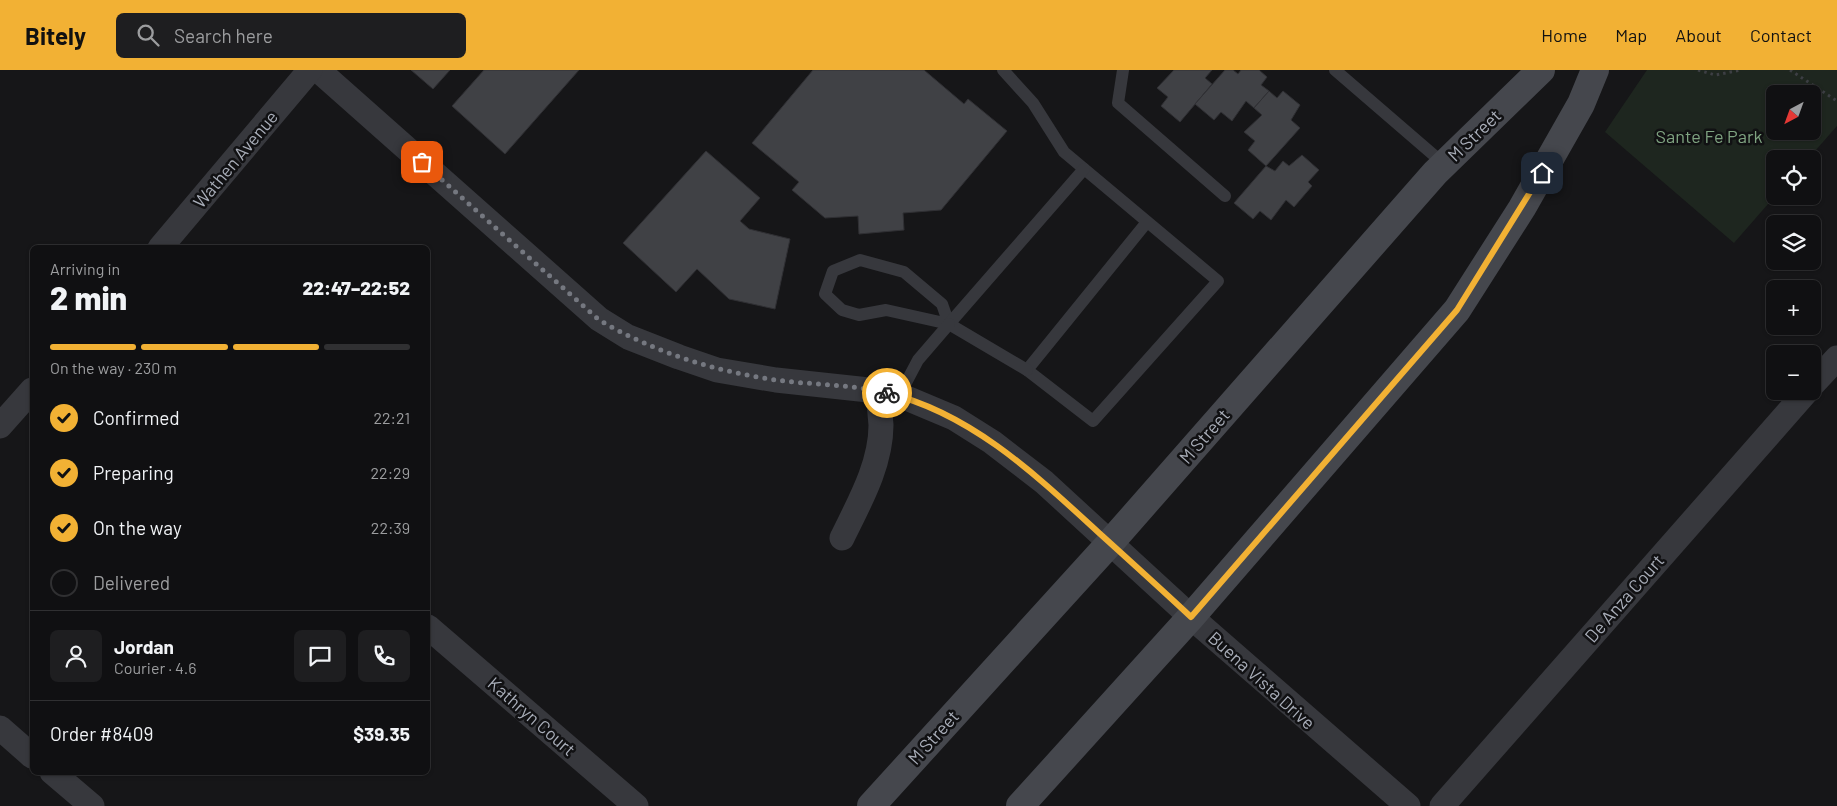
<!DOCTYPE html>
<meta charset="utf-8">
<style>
body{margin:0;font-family:Barlow,sans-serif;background:#1e1e20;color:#f1f3f6;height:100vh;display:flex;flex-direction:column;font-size:19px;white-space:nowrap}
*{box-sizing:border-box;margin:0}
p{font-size:16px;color:#9c9d9f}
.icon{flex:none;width:28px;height:28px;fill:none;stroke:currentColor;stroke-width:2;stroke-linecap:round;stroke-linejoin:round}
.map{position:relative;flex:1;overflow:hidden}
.panel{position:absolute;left:30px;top:175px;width:400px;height:530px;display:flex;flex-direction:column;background:#101012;border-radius:8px;box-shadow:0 1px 4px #0004,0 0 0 1px #303032}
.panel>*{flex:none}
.needle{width:32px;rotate:221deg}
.controls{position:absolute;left:1766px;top:15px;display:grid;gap:10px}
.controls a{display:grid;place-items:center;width:55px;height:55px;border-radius:8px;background:#101012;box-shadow:0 1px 4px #0004,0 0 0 1px #303032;font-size:25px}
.pin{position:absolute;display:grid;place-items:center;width:42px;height:42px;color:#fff;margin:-21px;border-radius:10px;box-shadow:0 2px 8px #0006}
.courier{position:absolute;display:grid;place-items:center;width:50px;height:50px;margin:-25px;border:4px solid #f2b134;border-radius:50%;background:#fff;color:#222;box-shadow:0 1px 6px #0007}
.headline em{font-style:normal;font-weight:800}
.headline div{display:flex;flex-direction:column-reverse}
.headline{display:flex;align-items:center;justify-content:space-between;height:85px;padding:0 20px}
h1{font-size:32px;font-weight:800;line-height:38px}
.bar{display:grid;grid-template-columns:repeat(4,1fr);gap:8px 5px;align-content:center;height:60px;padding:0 20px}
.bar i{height:6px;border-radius:4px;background:#303032}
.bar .on{background:#f2b134}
.bar p{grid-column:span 4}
.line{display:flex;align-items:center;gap:12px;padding:0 20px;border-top:1px solid #303032}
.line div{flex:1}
.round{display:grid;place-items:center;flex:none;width:52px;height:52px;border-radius:8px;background:#1e1e20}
ol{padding:0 20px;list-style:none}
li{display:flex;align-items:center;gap:15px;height:55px}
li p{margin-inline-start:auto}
li .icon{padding:5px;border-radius:50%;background:#f2b134;color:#111;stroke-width:4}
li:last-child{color:#9c9d9f}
li i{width:28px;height:28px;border:2px solid #303032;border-radius:50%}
header{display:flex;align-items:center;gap:30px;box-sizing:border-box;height:70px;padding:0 25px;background:#f2b134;color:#111}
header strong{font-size:24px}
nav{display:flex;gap:28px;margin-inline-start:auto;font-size:18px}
.search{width:350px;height:45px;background:#1e1e20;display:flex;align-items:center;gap:12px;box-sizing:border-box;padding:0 18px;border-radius:8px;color:#9c9d9f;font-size:19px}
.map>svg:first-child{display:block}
.green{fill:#1e261f;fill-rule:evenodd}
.building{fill:#404145;stroke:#303034}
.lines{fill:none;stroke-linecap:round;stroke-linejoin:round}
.path{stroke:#3d3f44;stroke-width:3;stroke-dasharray:2.5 4;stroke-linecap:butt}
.lane{stroke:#37383d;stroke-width:12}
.street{stroke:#37383d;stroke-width:25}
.secondary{stroke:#45474d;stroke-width:28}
.done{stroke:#757880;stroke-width:5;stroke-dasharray:0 9}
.route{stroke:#f2b134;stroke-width:6}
.labels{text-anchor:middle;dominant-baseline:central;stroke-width:5;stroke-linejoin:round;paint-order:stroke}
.street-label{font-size:18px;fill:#a8adb8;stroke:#111113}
.park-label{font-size:18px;fill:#7fa381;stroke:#111113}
</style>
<header>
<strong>Bitely</strong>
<div class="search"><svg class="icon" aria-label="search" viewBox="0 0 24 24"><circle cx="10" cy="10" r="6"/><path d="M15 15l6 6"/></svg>Search here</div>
<nav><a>Home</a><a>Map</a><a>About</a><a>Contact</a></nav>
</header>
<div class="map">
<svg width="1837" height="736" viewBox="0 0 1837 736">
<rect width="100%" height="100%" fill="#161618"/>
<!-- green -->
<path class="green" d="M1647 0H1837V56L1808 89H1775V126L1734 173 1605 62ZM1775 24H1812V61H1775Z"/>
<!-- building -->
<g class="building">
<path d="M411 0H450L433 19Z"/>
<path d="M484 0H579L505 84 452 36Z"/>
<path d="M813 0H924L964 34 968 29 1007 61 941 140 903 143 904 160 859 164 858 146 825 148 792 120 799 112 752 73Z"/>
<path d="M1174 0H1212L1205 8 1212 14 1180 52 1161 36 1168 27 1157 18Z"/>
<path d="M1225 0H1233L1238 4 1241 0H1259L1267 7 1261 15 1269 21 1254 38 1246 31 1232 51 1221 42 1214 50 1195 34Z"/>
<path d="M1269 21 1277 28 1283 21 1300 35 1291 50 1300 58 1266 96 1248 80 1255 71 1244 62 1262 45 1254 38Z"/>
<path d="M706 81 760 128 740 151 749 159 790 169 775 239 729 229 697 199 676 222 623 173Z"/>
<path d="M1302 85 1319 100 1308 112 1312 116 1294 137 1286 130 1271 150 1260 141 1253 149 1234 133 1266 96 1275 101 1283 91 1289 96Z"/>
</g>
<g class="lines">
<!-- path -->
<g class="path">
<path d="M1698 0 1715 5 1741 0"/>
<path d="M1790 0 1837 31"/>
</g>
<!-- lane -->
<g class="lane">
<path d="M1003 0 1033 33 1064 82 1218 211 1093 351 1027 300 1147 152"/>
<path d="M1123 0 1118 33 1225 126"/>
<path d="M1335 0 1444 94"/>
<path d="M860 190 904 202 942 234 949 254 886 240 859 245 842 240 825 224 833 201Z"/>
<path d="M1027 300 949 254 1084 99"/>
<path d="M899 326 918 290 949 254"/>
</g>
<!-- street -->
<g class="street">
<path d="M318 0 599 249 628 267 679 287 717 300 776 310 878 321 904 327 954 348 992 372 1044 412 1191 547 1408 736"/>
<path d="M160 178 310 0"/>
<path d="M1812 315 1837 288"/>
<path d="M0 356 32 320"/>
<path d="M842 468C859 433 881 395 881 355 880 344 879 332 878 321"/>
<path d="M428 557 636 736"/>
<path d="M0 658 32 686"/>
<path d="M52 702 92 736"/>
<path d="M1442 736 1807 321"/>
</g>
<!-- secondary -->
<g class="secondary">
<path d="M871 736 1110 473 1435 103 1541 0"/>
<path d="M1020 736 1191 547 1457 240 1522 138 1581 34 1595 0"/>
</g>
</g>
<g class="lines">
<!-- done -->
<path class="done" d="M422 92 599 250C654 282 713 301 776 310 812 315 851 314 887 323"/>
<!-- route -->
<path class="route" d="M887 323C971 343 1036 405 1098 462 1129 490 1160 518 1191 547L1457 240 1542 103"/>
</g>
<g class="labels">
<!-- street labels -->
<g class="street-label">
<text transform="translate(1474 65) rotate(-44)">M Street</text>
<text transform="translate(235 89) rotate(-50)">Wathen Avenue</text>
<text transform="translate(1204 366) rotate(-49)">M Street</text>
<text transform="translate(1624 528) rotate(-49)">De Anza Court</text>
<text transform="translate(1262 610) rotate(42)">Buena Vista Drive</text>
<text transform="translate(532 646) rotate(41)">Kathryn Court</text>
<text transform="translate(933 667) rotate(-48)">M Street</text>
</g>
<!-- park labels -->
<g class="park-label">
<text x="1709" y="66">Sante Fe Park</text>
</g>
</g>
</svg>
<div class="controls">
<a><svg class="needle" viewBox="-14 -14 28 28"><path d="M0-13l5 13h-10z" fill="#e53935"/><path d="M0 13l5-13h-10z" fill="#9c9d9f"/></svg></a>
<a><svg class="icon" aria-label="locate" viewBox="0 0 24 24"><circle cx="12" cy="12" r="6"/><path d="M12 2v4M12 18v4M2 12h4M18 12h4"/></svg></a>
<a><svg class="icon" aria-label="layers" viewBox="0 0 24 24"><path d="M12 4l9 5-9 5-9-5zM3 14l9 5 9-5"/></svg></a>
<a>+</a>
<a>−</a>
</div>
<div class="pin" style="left:422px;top:92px;background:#ea580c"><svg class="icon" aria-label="bag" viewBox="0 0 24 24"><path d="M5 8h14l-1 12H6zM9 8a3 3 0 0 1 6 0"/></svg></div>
<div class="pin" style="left:1542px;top:103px;background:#1f2937"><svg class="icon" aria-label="home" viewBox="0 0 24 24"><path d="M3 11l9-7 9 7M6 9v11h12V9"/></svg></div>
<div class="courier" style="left:887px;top:323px"><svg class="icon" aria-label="bike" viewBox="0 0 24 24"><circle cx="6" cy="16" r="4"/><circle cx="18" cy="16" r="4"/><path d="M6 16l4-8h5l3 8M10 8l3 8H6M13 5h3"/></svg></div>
<section class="panel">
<div class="headline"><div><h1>2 min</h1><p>Arriving in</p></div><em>22:47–22:52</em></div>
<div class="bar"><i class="on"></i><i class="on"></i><i class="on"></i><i></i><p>On the way · 230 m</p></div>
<ol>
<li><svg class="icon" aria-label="check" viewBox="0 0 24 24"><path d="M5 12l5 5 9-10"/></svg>Confirmed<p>22:21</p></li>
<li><svg class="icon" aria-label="check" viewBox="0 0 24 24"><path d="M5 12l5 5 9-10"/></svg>Preparing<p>22:29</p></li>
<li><svg class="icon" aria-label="check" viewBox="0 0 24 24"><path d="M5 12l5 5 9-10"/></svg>On the way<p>22:39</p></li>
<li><i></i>Delivered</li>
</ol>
<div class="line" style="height:90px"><a class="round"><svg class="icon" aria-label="person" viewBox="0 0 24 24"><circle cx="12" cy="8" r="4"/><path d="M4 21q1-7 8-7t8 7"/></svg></a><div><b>Jordan</b><p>Courier · 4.6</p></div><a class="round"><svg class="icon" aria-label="chat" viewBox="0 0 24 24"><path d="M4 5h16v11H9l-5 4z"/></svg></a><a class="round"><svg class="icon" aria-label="phone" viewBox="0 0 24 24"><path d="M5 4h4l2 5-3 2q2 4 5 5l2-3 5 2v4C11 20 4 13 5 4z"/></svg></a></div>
<div class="line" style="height:65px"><div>Order #8409</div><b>$39.35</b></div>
</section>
</div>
